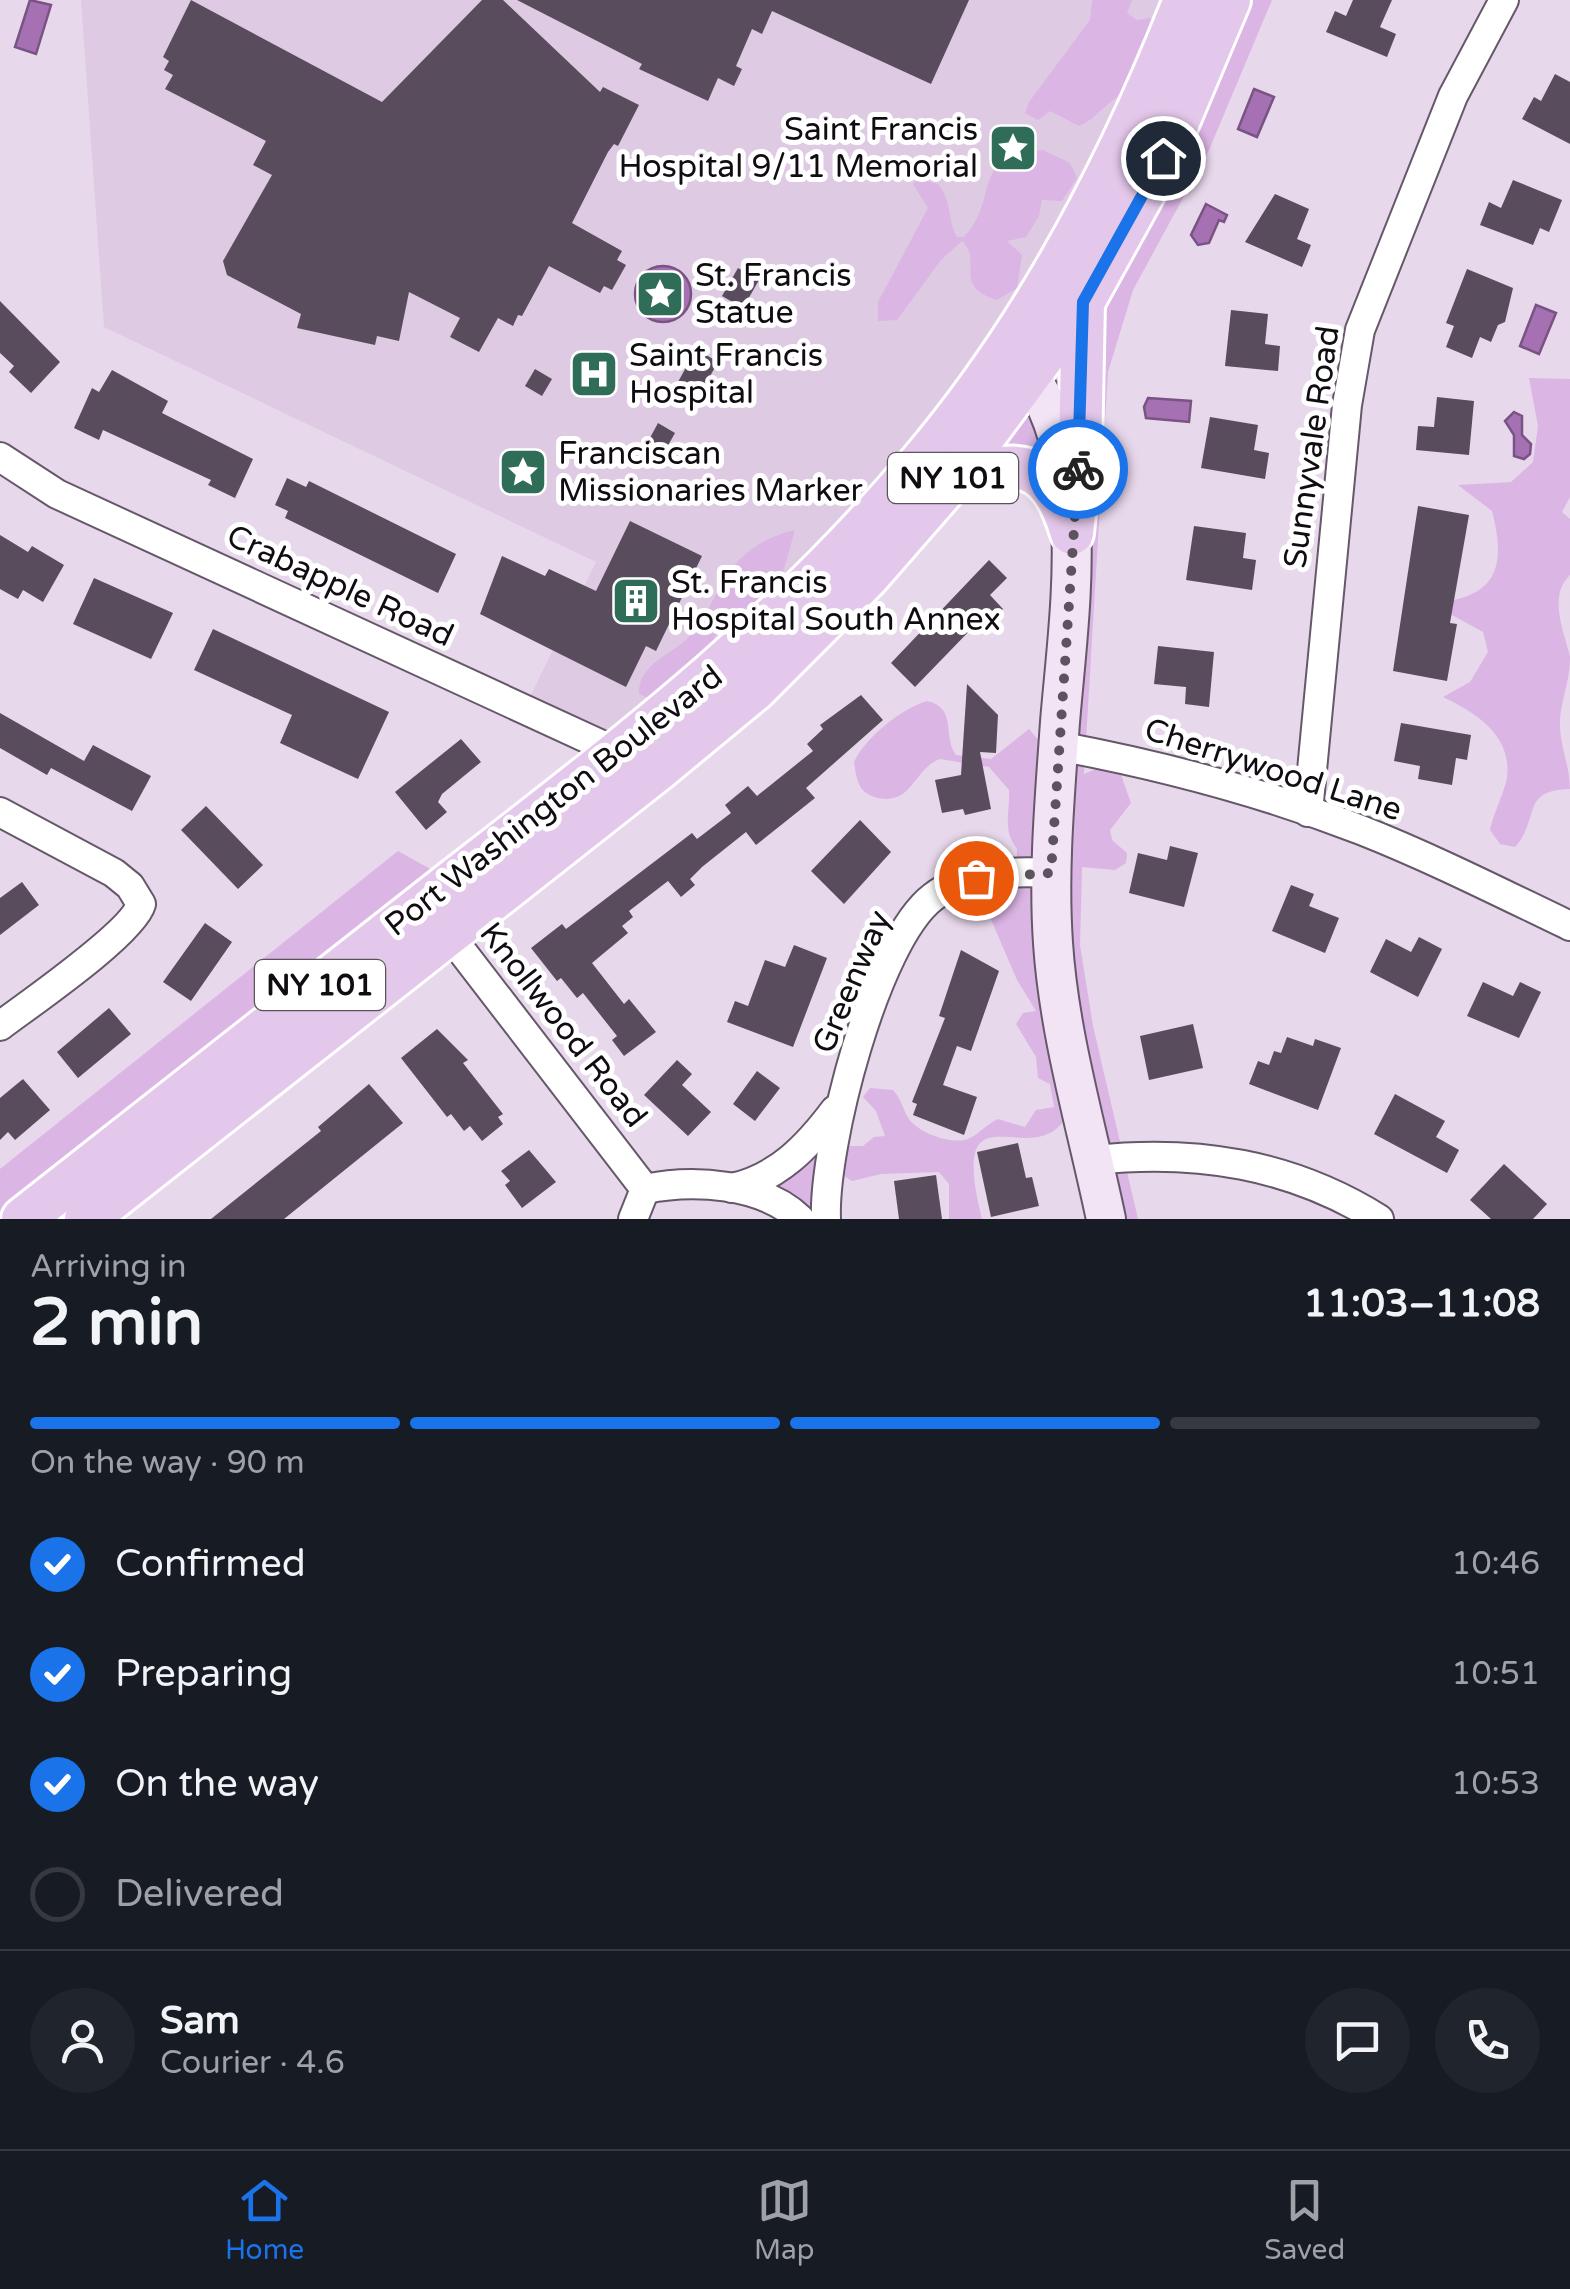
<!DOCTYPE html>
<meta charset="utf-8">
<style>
body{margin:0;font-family:"Varela Round",sans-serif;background:#20242c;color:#f1f3f6;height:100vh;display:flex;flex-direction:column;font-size:38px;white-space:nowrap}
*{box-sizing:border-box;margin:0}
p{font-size:32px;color:#9ea1a6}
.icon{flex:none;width:55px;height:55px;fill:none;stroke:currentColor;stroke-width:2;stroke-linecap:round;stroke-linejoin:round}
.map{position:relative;height:1219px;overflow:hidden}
.side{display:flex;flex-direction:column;background:#171b24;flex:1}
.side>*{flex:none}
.pin{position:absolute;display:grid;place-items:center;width:85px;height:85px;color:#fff;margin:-42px;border:5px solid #fff;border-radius:50%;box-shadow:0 2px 10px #0007}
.courier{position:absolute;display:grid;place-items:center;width:100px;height:100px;margin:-50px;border:8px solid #1a73e8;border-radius:50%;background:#fff;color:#222;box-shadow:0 2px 12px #0007}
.summary em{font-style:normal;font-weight:700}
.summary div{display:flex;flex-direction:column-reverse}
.summary{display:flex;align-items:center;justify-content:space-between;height:170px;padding:0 30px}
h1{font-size:65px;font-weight:700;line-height:75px}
.bar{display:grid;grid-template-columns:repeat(4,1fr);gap:15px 10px;align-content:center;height:120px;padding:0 30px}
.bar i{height:12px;border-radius:8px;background:#363941}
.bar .selected{background:#1a73e8}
.bar p{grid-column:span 4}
.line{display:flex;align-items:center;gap:25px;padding:0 30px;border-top:2px solid #363941}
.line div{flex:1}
.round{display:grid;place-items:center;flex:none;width:105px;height:105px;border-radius:52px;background:#20242c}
ol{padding:0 30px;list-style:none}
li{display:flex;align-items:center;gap:30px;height:110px}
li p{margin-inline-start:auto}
li .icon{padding:10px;border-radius:50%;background:#1a73e8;color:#fff;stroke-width:4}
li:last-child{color:#9ea1a6}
li i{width:55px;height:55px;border:5px solid #363941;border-radius:50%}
.tabs{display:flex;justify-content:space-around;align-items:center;height:140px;border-top:2px solid #363941;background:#171b24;font-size:28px;color:#9ea1a6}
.tabs a{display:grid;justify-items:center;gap:5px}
.tabs .selected{color:#1a73e8}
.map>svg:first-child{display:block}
.built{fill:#dfcae4}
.green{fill:#dbb5e4}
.water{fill:#a671b3;stroke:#795383;stroke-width:2.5}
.building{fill:#594c5c}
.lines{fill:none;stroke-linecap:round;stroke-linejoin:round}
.minor-casing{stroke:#655868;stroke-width:32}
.secondary-casing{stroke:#655868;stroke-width:42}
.primary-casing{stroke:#fff;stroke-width:48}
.minor{stroke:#fff;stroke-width:28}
.secondary{stroke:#f2e4f5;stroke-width:38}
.primary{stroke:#e4c8eb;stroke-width:42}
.done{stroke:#5c535e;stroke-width:10;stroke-dasharray:0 18}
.route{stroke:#1a73e8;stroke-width:12}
.labels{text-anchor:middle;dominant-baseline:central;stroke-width:10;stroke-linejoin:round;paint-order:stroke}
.shield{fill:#fff;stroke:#585559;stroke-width:2.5}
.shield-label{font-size:30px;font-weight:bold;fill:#110c12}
.poi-label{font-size:32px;fill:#110c12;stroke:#fff;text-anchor:start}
.street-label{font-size:32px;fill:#110c12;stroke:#fff}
</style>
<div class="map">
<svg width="1570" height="1219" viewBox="0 0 1570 1219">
<rect width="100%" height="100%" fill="#e8d8ec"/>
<!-- built -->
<path class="built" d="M81 0H1185L967 402 617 752 524 709 596 562 104 327Z"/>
<!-- green -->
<g class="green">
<path d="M1092 0H1132L1127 13 1137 20 1150 18 1159 23 1125 94C1105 101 1097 119 1079 126L1050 111 1038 120 1025 113 1029 102 1090 20Z"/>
<path d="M1229 0H1272L1209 150 1133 290 1108 372 1084 774 1098 768 1121 775 1131 803 1110 830 1112 840 1127 853 1126 863 1115 870 1082 867 1080 945 1093 1026 1138 1219H1106L1068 1114C1035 1178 946 1076 982 1219H949V1184L939 1172 881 1174 852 1181 838 1172 845 1146H863L874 1137 885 1136 876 1111 863 1097 870 1088 893 1090C902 1099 902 1109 909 1119 920 1134 954 1146 970 1138 980 1133 987 1124 998 1119L1025 1127 1036 1110 1054 1107 1050 1084 1038 1078 1036 1057 1016 1024 1023 1013 1036 1011 1017 980 987 910 997 890 1015 888 1017 849C1002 829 1010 814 1009 790L989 767 940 759C913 769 913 805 878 798 858 793 857 781 854 762 866 737 901 709 927 701 958 708 942 736 956 755L991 759 1029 729 1039 741 1043 773 1061 499 973 474Z"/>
<path d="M1043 150 1070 163 1077 178 1062 201 1042 200 1039 216 1026 237 1007 241 1022 255 1017 288 997 300C951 286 984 262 962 241L941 260 897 320 878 321V302L928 208 913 184 919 179 938 184C953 202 947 220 957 237H964C1002 196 966 158 1043 150Z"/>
<path d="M1529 378 1570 379V497L1562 512 1570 519V575C1547 597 1565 633 1570 657 1570 678 1564 692 1561 711 1556 738 1570 763 1570 789 1520 790 1541 818 1515 847L1500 844 1490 830C1493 815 1506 788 1507 777 1512 735 1476 713 1443 697L1470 682 1488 652 1483 632 1430 603C1493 599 1508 572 1492 511L1458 485 1511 482 1533 462 1538 426Z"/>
<path d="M795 530 782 576 763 597 721 624 697 673 654 701 639 694C638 664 671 655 688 638 710 615 718 581 740 559 754 545 775 534 795 530Z"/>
<path d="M398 851 448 879 14 1219H0V1169Z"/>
<path d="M843 1099 826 1219 734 1187Z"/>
</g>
<!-- water -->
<g class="water">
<path d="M30 0 51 5 36 54 15 47Z"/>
<path d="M1254 89 1274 97 1257 137 1238 129Z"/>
<path d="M1206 204 1227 215 1224 222 1219 220 1209 243 1198 245 1191 235Z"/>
<circle cx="663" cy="294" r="28"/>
<path d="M1536 305 1556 313 1539 354 1520 346Z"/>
<path d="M1148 398 1191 401 1189 422 1146 418 1144 407Z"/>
<path d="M1514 412 1522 416V435L1531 444 1530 454 1524 459 1514 456V435L1505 421Z"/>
</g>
<!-- building -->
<g class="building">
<path d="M191 0 382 102 482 0H503L600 92 603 87 639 105 618 146 614 144 608 152 572 223 622 251 617 260 626 265 612 290 604 286 600 293 549 266 522 316 518 315 513 326 498 318 479 352 450 337 460 318 409 292 399 341 377 336 375 345 297 328 301 314 227 275 223 261 272 175 253 165 266 141 165 89 173 75 164 70 169 61 163 57Z"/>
<path d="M517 0H969L931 84 772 11 762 34 752 29 736 66 742 69 734 86 718 78 708 101 639 69 642 64Z"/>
<path d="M1353 0H1392L1380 27 1396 34 1387 57 1326 32 1335 11 1346 16Z"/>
<path d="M1555 74 1570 82V144L1522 119 1534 97 1541 101Z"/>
<path d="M1513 180 1562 200 1549 232 1540 228 1533 245 1480 225 1489 202 1501 208Z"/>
<path d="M1275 194 1309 209 1297 239 1311 245 1302 267 1245 242Z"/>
<path d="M738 268 759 280 743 308 722 296Z"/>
<path d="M1467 269 1513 288 1505 322 1498 325 1491 342 1480 337 1472 358 1446 347 1454 326 1446 323Z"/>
<path d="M0 301 60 362 31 393 9 372 14 366 0 353Z"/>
<path d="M1231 310 1268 314 1265 344 1280 346 1278 371 1225 366Z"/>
<path d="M696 349 718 362 700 394 678 382Z"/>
<path d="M535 369 552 379 542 396 525 386Z"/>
<path d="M112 370 168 401 162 413 253 459 235 498 208 485 211 480 103 430 99 440 74 428 92 388 99 392Z"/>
<path d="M1437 397 1474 401 1469 455 1416 450 1418 426 1434 427Z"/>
<path d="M1210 417 1258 425 1254 450 1269 453 1265 479 1201 468Z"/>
<path d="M658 423 675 433 661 458 644 449Z"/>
<path d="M287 478 306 487 309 481 456 554 438 593 285 518 288 511 275 505Z"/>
<path d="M1418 506 1469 515 1450 623 1457 624 1447 681 1393 671Z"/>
<path d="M630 521 702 556 656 651 646 646 626 687 480 614 502 556 545 576 549 569 596 591Z"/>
<path d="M1194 526 1246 533 1243 558 1256 560 1252 590 1186 580Z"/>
<path d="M0 535 28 552 32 546 64 565 43 602 23 590 18 599 0 589Z"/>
<path d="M989 560 1007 578 990 595 1003 609 986 627 979 621 915 687 891 663Z"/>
<path d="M94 578 173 613 151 659 73 624Z"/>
<path d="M213 629 389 712 358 779 280 743 292 715 194 670Z"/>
<path d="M1158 646 1214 652 1209 707 1185 704 1186 687 1154 684Z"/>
<path d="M967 684 998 715 996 753 980 752 991 809 965 815 963 809 942 813 935 780 961 775Z"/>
<path d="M861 695 883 720 806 788 815 798 756 845 746 832 702 867 690 879 695 885 681 897 668 881 629 911 633 917 622 926 628 933 592 963 624 1004 629 999 656 1032 624 1056 612 1040 617 1036 583 993 577 998 561 978 557 981 531 948 562 924 566 929 692 833 697 839 731 813 725 805 748 786 757 796 813 751 807 744 823 729 820 725Z"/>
<path d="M0 713 84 761 93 745 151 776 132 811 51 768 47 775 0 748Z"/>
<path d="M1401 723 1471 735 1467 760 1456 758 1452 785 1418 779 1420 766 1394 761Z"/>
<path d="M461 739 481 762 442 794 438 802 447 812 426 830 395 792Z"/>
<path d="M206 806 263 865 238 889 181 830Z"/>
<path d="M860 820 891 852 844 904 811 871Z"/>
<path d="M1170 846 1198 853 1184 907 1129 893 1138 853 1167 860Z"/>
<path d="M22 882 39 905 0 935V898Z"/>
<path d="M1291 885 1314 894 1309 906 1339 918 1325 953 1272 931Z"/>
<path d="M205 923 232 942 191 1001 163 982Z"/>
<path d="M1419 937 1442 949 1418 997 1370 972 1386 939 1411 952Z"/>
<path d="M794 945 827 958 793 1047 727 1022 735 1001 748 1006 765 960 785 967Z"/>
<path d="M961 950 999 971 971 1051 957 1046 943 1085 977 1097 964 1135 913 1115 917 1104 912 1102 945 1018 939 1016Z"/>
<path d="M1483 982 1513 996 1520 982 1541 992 1519 1038 1467 1016Z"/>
<path d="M109 1008 131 1034 78 1078 57 1052Z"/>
<path d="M1193 1024 1203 1068 1149 1080 1140 1036Z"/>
<path d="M437 1029 468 1060 463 1063 503 1114 498 1117 503 1124 482 1141 470 1126 464 1131 451 1114 447 1117 401 1058Z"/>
<path d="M1287 1037 1313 1046 1315 1039 1341 1048 1318 1110 1249 1084 1258 1061 1269 1065 1274 1051 1281 1053Z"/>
<path d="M677 1060 692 1074 682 1085 711 1112 688 1136 644 1095Z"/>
<path d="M757 1071 780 1088 755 1121 733 1104Z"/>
<path d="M23 1079 50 1110 15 1140 8 1132 0 1140V1098Z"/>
<path d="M369 1084 403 1123 284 1219H211L321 1131 318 1127Z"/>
<path d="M1395 1094 1445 1121 1436 1137 1459 1150 1447 1173 1374 1134Z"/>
<path d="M1018 1143 1026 1178 1032 1177 1039 1206 991 1217 977 1152Z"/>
<path d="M529 1150 556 1182 522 1208 505 1185 510 1181 501 1171Z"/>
<path d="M1504 1164 1547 1204 1533 1219H1491L1470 1200Z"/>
<path d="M936 1175 942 1219H899L894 1181Z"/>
</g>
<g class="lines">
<!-- minor casing -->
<g class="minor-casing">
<g id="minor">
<path d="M0 457 57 494 630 758"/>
<path d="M1058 746C1160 765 1265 793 1361 830 1432 858 1501 893 1570 926"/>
<path d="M0 812 114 873 130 886 141 904C133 933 29 1004 0 1026"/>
<path d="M1308 812 1347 405 1360 330 1453 96 1504 0"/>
<path d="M441 924 645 1189"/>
<path d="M1094 1160C1196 1149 1291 1164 1379 1219"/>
<path d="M732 1188C778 1178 808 1146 835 1110"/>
<path d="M645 1189C693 1179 763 1183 800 1219"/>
<path d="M633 1219 645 1189"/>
<path d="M826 1219C823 1147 875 941 933 897 965 872 1012 871 1051 873"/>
</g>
</g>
<!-- secondary casing -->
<g class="secondary-casing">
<path id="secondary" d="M1013 356C1097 443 1069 612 1060 722 1055 795 1048 869 1053 943 1059 1035 1087 1128 1106 1219"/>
</g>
<!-- primary casing -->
<g class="primary-casing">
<g id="primary">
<path d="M950 482C1016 459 1048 456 1071 530"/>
<path d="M1072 533 1080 455 1083 302"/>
<path d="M23 1219C167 1106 311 992 456 879 626 747 783 628 922 461 1036 326 1121 163 1185 0"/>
<path d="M86 1219 657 770 755 689 868 576 950 482 1083 302 1163 157 1229 0"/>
</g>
</g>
<!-- minor -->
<use href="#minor" class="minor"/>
<!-- secondary -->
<use href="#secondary" class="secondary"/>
<!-- primary -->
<use href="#primary" class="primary"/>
</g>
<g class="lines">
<!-- done -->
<path class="done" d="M976 878 1051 873 1078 469"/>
<!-- route -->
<path class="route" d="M1078 469 1083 302 1163 158"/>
</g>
<!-- icons -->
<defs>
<g id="sight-square" transform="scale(2.5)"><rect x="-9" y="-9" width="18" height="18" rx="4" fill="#2f6d59" stroke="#fff"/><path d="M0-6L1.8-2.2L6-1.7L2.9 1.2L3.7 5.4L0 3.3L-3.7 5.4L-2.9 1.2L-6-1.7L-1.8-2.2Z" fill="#fff"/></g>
<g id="hospital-square" transform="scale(2.5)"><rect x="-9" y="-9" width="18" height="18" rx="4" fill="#2f6d59" stroke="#fff"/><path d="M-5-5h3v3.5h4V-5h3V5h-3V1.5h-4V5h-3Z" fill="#fff"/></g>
<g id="building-square" transform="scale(2.5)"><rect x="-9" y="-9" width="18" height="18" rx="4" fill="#2f6d59" stroke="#fff"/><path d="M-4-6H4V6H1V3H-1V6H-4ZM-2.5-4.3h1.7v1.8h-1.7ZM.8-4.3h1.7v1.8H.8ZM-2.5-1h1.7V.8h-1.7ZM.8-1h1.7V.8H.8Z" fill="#fff"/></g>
</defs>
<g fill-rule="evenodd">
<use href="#sight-square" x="1013" y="148"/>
<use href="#sight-square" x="660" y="294"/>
<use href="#hospital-square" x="594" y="374"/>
<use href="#sight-square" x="523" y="472"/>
<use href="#building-square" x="636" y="601"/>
</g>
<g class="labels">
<!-- shield labels -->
<g class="shield">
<rect x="888" y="453" width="130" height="50" rx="8"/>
<rect x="255" y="960" width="130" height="50" rx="8"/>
</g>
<g class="shield-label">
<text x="953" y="478">NY 101</text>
<text x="320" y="985">NY 101</text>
</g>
<!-- poi labels -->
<g class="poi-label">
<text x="978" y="130" text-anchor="end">Saint Francis<tspan x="978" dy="37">Hospital 9/11 Memorial</tspan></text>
<text x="695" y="276">St. Francis<tspan x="695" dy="37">Statue</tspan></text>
<text x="629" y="356">Saint Francis<tspan x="629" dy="37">Hospital</tspan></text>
<text x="558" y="454">Franciscan<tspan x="558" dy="37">Missionaries Marker</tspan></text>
<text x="671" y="583">St. Francis<tspan x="671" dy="37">Hospital South Annex</tspan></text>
</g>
<!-- street labels -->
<g class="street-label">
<text transform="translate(1312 447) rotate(-82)">Sunnyvale Road</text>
<text transform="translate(340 586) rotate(25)">Crabapple Road</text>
<text transform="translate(1273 770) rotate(18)">Cherrywood Lane</text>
<text transform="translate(554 801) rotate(-38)">Port Washington Boulevard</text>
<text transform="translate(852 982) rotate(-67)">Greenway</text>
<text transform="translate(563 1025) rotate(52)">Knollwood Road</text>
</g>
</g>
</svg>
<div class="pin" style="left:976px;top:878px;background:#ea580c"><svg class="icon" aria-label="bag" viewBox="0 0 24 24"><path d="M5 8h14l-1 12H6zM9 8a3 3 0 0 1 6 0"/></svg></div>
<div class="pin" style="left:1163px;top:158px;background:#1f2937"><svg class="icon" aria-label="home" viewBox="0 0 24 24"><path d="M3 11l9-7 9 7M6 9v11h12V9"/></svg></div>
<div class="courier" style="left:1078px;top:469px"><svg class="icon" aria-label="bike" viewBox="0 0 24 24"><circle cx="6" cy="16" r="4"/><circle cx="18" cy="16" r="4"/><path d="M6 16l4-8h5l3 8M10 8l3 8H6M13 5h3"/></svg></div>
</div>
<section class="side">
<div class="summary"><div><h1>2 min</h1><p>Arriving in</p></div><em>11:03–11:08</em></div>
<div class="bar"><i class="selected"></i><i class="selected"></i><i class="selected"></i><i></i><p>On the way · 90 m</p></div>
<ol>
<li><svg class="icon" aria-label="check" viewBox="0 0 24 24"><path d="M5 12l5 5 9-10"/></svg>Confirmed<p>10:46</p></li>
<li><svg class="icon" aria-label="check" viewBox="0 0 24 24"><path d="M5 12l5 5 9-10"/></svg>Preparing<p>10:51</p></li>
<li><svg class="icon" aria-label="check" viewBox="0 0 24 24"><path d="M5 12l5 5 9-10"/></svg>On the way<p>10:53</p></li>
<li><i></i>Delivered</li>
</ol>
<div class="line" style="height:180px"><a class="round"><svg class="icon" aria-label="person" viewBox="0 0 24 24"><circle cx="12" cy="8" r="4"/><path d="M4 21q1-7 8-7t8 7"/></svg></a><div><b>Sam</b><p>Courier · 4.6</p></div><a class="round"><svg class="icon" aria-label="chat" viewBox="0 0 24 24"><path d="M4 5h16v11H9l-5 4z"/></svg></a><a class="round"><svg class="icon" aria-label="phone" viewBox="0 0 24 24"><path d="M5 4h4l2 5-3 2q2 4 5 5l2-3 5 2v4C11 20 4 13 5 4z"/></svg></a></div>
</section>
<nav class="tabs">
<a class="selected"><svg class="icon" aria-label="home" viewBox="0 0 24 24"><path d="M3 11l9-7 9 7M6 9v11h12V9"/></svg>Home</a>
<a><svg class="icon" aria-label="map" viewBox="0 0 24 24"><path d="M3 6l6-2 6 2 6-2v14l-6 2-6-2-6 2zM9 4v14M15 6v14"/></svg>Map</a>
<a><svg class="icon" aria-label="saved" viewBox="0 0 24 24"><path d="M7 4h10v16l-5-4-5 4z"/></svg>Saved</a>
</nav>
